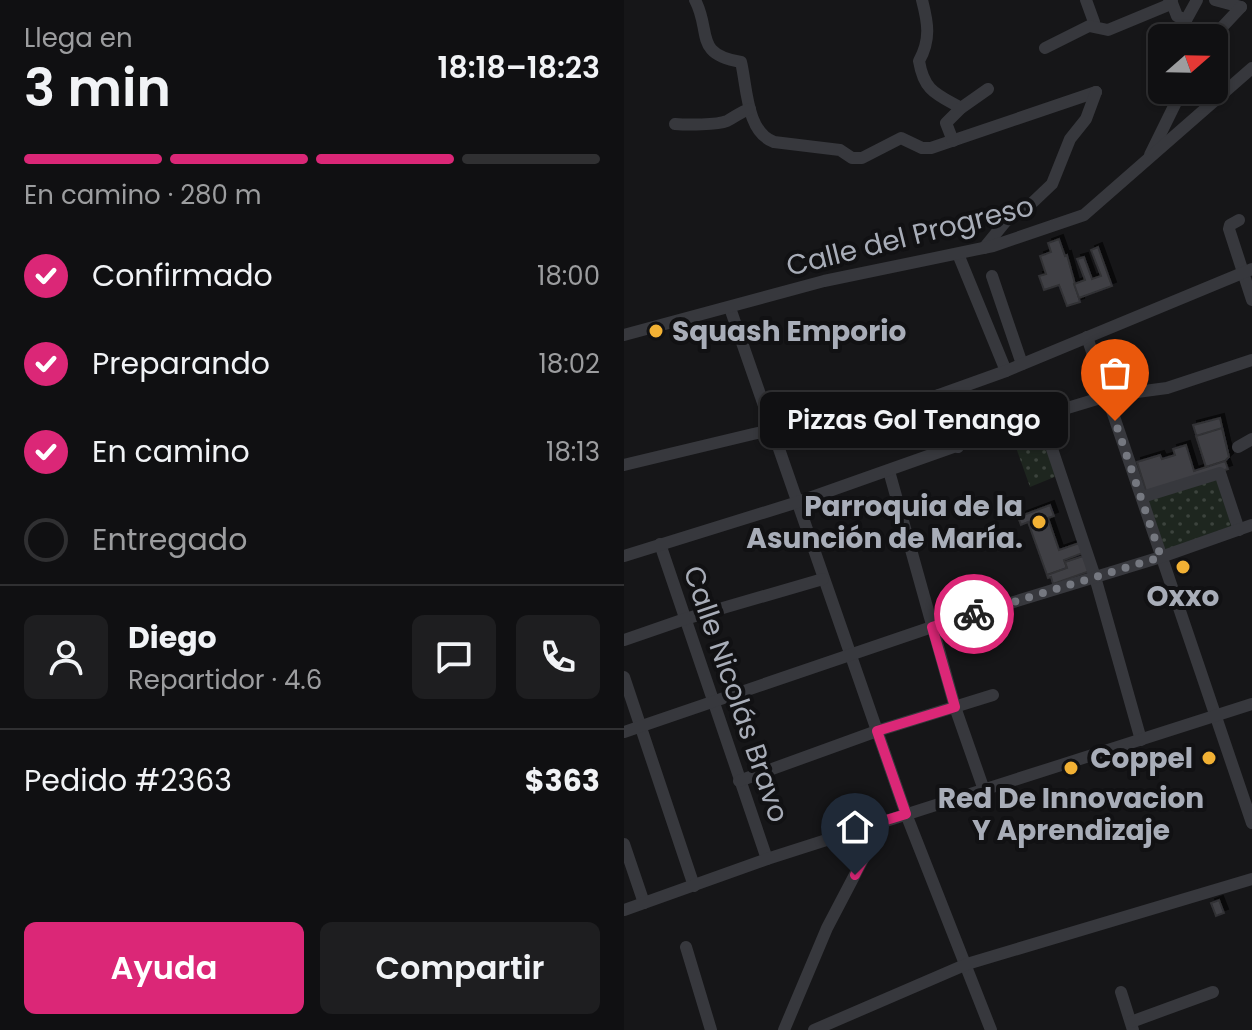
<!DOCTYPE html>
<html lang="es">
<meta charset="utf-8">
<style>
body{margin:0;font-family:Poppins,sans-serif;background:#1e1e20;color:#f1f3f6;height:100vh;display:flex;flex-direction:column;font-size:30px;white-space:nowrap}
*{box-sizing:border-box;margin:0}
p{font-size:26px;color:#9c9d9f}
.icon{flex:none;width:44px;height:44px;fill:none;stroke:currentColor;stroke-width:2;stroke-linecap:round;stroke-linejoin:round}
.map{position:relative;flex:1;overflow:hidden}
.sheet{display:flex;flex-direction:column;background:#101012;width:624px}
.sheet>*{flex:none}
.needle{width:52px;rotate:70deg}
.tools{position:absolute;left:524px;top:24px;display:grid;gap:16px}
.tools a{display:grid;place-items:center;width:80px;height:80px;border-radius:12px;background:#101012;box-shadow:0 2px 6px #0004,0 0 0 2px #303032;font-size:40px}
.pin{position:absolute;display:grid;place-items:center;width:68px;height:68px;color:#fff;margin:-82px -34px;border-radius:50% 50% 50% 0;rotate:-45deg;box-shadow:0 0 8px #0007}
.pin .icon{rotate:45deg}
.courier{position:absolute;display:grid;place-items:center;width:80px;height:80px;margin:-40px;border:6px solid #db2777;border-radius:50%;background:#fff;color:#222;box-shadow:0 2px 10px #0007}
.bubble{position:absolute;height:56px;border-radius:12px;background:#101012;box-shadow:0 2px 6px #0004,0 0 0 2px #303032;font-size:26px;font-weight:600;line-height:56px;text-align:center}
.headline em{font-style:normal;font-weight:600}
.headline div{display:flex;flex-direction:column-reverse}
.headline{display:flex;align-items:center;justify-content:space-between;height:136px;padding:0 24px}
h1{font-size:52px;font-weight:600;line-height:60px}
.bar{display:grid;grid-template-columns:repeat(4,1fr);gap:12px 8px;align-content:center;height:96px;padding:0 24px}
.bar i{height:10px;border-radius:6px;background:#303032}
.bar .selected{background:#db2777}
.bar p{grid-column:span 4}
.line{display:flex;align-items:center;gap:20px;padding:0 24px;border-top:2px solid #303032}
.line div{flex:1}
.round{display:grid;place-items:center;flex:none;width:84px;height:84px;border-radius:12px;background:#1e1e20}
ol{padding:0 24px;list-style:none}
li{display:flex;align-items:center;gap:24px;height:88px}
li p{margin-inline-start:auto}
li .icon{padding:8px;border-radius:50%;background:#db2777;color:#fff;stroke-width:4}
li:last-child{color:#9c9d9f}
li i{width:44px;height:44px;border:4px solid #303032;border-radius:50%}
.action{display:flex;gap:16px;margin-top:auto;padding:16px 24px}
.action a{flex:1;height:92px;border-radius:12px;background:#db2777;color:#fff;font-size:32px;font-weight:600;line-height:92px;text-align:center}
.action a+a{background:#1e1e20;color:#f1f3f6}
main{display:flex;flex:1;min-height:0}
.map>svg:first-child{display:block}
.park{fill:url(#park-dots)}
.building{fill:#404145;stroke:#303034;stroke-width:2;filter:url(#shadow)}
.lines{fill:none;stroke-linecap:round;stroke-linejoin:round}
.minor{stroke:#37383d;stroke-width:12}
.done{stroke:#757880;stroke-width:8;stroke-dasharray:0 14.4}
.route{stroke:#db2777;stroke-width:10}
.poi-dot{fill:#f2b134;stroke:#111113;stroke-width:3}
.labels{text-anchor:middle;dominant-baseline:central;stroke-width:8;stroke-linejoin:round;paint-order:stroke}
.street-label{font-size:28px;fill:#a8adb8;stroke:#111113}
.poi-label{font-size:28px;font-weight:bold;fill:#a8adb8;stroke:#111113;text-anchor:end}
</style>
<main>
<section class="sheet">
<div class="headline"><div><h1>3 min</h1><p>Llega en</p></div><em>18:18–18:23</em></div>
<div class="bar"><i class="selected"></i><i class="selected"></i><i class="selected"></i><i></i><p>En camino · 280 m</p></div>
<ol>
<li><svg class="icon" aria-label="check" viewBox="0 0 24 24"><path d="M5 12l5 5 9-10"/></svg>Confirmado<p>18:00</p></li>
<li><svg class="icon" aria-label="check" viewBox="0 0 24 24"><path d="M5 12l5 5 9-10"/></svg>Preparando<p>18:02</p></li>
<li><svg class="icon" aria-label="check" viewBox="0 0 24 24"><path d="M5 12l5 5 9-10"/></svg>En camino<p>18:13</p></li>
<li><i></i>Entregado</li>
</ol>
<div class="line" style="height:144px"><a class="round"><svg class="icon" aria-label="person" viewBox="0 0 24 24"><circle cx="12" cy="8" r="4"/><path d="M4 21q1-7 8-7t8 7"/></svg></a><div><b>Diego</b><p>Repartidor · 4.6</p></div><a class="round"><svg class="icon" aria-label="chat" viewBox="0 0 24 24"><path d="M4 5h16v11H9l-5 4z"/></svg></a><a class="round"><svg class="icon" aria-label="phone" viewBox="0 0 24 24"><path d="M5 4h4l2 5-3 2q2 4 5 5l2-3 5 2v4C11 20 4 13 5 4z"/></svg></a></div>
<div class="line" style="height:104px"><div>Pedido #2363</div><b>$363</b></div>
<div class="action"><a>Ayuda</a><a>Compartir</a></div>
</section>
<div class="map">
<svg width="628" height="1030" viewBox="0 0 628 1030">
<defs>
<pattern id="park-dots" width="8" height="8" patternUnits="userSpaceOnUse" patternTransform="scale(2)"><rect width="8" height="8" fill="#1e261f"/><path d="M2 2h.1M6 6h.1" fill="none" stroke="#3c433d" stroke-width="1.8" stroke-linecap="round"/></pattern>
<filter id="shadow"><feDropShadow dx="4" dy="-4" stdDeviation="0" flood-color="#0009"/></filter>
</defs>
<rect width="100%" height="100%" fill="#161618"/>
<!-- park -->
<g class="park">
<path d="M418 427 433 476 406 487 389 439Z"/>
<path d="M595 475 612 528 541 551 523 499Z"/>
</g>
<!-- building -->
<g class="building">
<path d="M435 239 441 256 443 255 456 302 443 306 435 285 420 290 415 276 422 274 416 256 427 252 424 243Z"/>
<path d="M474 247 488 286 455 298 450 284 461 280 453 259 460 257 468 279 477 276 467 250Z"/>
<path d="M596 418 605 457 582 467 569 425Z"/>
<path d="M598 428 605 457 601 461 582 467 572 436Z"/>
<path d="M562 445 570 471 601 461 604 469 523 494 513 462 536 455 538 459 551 455 549 449Z"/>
<path d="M426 505 430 516 424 518 435 550 455 543 459 553 440 560 443 568 423 575 404 522 397 525 394 517Z"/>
<path d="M459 556 466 571 429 584 427 577 424 578 423 575 443 568 441 562Z"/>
<path d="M595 900 600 913 592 916 587 903Z"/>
</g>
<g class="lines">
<!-- minor -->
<g class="minor">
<path d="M71 0C88 32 69 54 117 62 123 86 122 132 150 142L216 150 228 158H238L277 138 298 148H307L472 92"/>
<path d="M298 0C304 23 307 39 295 61 300 91 312 94 337 108"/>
<path d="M462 0 470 22 469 26"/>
<path d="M591 0 617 7"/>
<path d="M548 3 553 16 562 20 573 0"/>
<path d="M588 38 617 7"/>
<path d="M421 48 465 26 484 30 542 6 548 0"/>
<path d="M51 124C63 125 93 125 103 121 111 117 116 112 126 109"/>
<path d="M329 141 322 123 337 108 364 89"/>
<path d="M526 155 558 90"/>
<path d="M615 220 606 225 605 229 628 300"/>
<path d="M360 248 382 221 407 204 428 184 446 139 462 119 472 92"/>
<path d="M334 254 382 371"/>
<path d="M368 276 398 364"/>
<path d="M106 308 282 814 367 1030"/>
<path d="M0 335 200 281 369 246 460 215 628 68"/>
<path d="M463 337 628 823"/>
<path d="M315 395 334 447"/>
<path d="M417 416 471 577 517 740"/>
<path d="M614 447 628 439"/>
<path d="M0 465 129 434 315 395 382 371 628 269"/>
<path d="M265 471 331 707 360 790"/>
<path d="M518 497 596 473 615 530"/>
<path d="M36 544 143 859"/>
<path d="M0 556 174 502 417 416 483 396 543 388 628 360"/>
<path d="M0 640 61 619 199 579"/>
<path d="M0 677 70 886"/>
<path d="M0 732 308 627 537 557 628 525"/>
<path d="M115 781 253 731 369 695"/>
<path d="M0 844 20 903"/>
<path d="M0 910 143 859 628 704"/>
<path d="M62 947 87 1030"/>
<path d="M497 992 509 1030"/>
<path d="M507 1022 589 992"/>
<path d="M160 1030 203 928 259 821"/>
<path d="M190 1030 343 964 628 879"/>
</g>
</g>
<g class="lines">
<!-- done -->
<path class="done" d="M350 614 537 557 491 421"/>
<!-- route -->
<path class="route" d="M231 875 259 821 282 814 253 731 331 707 308 627 350 614"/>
</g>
<!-- markers -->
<g class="poi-dot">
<circle cx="32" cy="331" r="8"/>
<circle cx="415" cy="522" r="8"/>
<circle cx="559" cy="567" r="8"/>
<circle cx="585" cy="758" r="8"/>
<circle cx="447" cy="768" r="8"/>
</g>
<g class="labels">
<!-- street labels -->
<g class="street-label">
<text transform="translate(286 236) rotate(-14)">Calle del Progreso</text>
<text transform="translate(112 694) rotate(71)">Calle Nicolás Bravo</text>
</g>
<!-- poi labels -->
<g class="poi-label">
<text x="48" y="331" text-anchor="start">Squash Emporio</text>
<text x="399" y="506">Parroquia de la<tspan x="399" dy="32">Asunción de María.</tspan></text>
<text x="559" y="596" text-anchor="middle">Oxxo</text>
<text x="569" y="758">Coppel</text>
<text x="447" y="798" text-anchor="middle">Red De Innovacion<tspan x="447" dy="32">Y Aprendizaje</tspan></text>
</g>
</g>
</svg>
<div class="tools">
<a><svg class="needle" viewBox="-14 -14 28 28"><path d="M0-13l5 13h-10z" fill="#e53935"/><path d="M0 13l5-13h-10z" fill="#9c9d9f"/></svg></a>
</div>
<div class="pin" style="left:491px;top:421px;background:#ea580c"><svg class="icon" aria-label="bag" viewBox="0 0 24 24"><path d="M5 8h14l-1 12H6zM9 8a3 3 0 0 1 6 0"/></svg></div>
<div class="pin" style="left:231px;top:875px;background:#1f2937"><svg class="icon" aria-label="home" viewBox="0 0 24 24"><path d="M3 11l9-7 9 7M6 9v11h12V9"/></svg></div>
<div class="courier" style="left:350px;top:614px"><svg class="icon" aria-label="bike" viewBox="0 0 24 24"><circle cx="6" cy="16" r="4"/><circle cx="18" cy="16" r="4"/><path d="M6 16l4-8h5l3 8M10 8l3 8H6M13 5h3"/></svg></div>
<div class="bubble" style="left:136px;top:392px;width:308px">Pizzas Gol Tenango</div>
</div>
</main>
